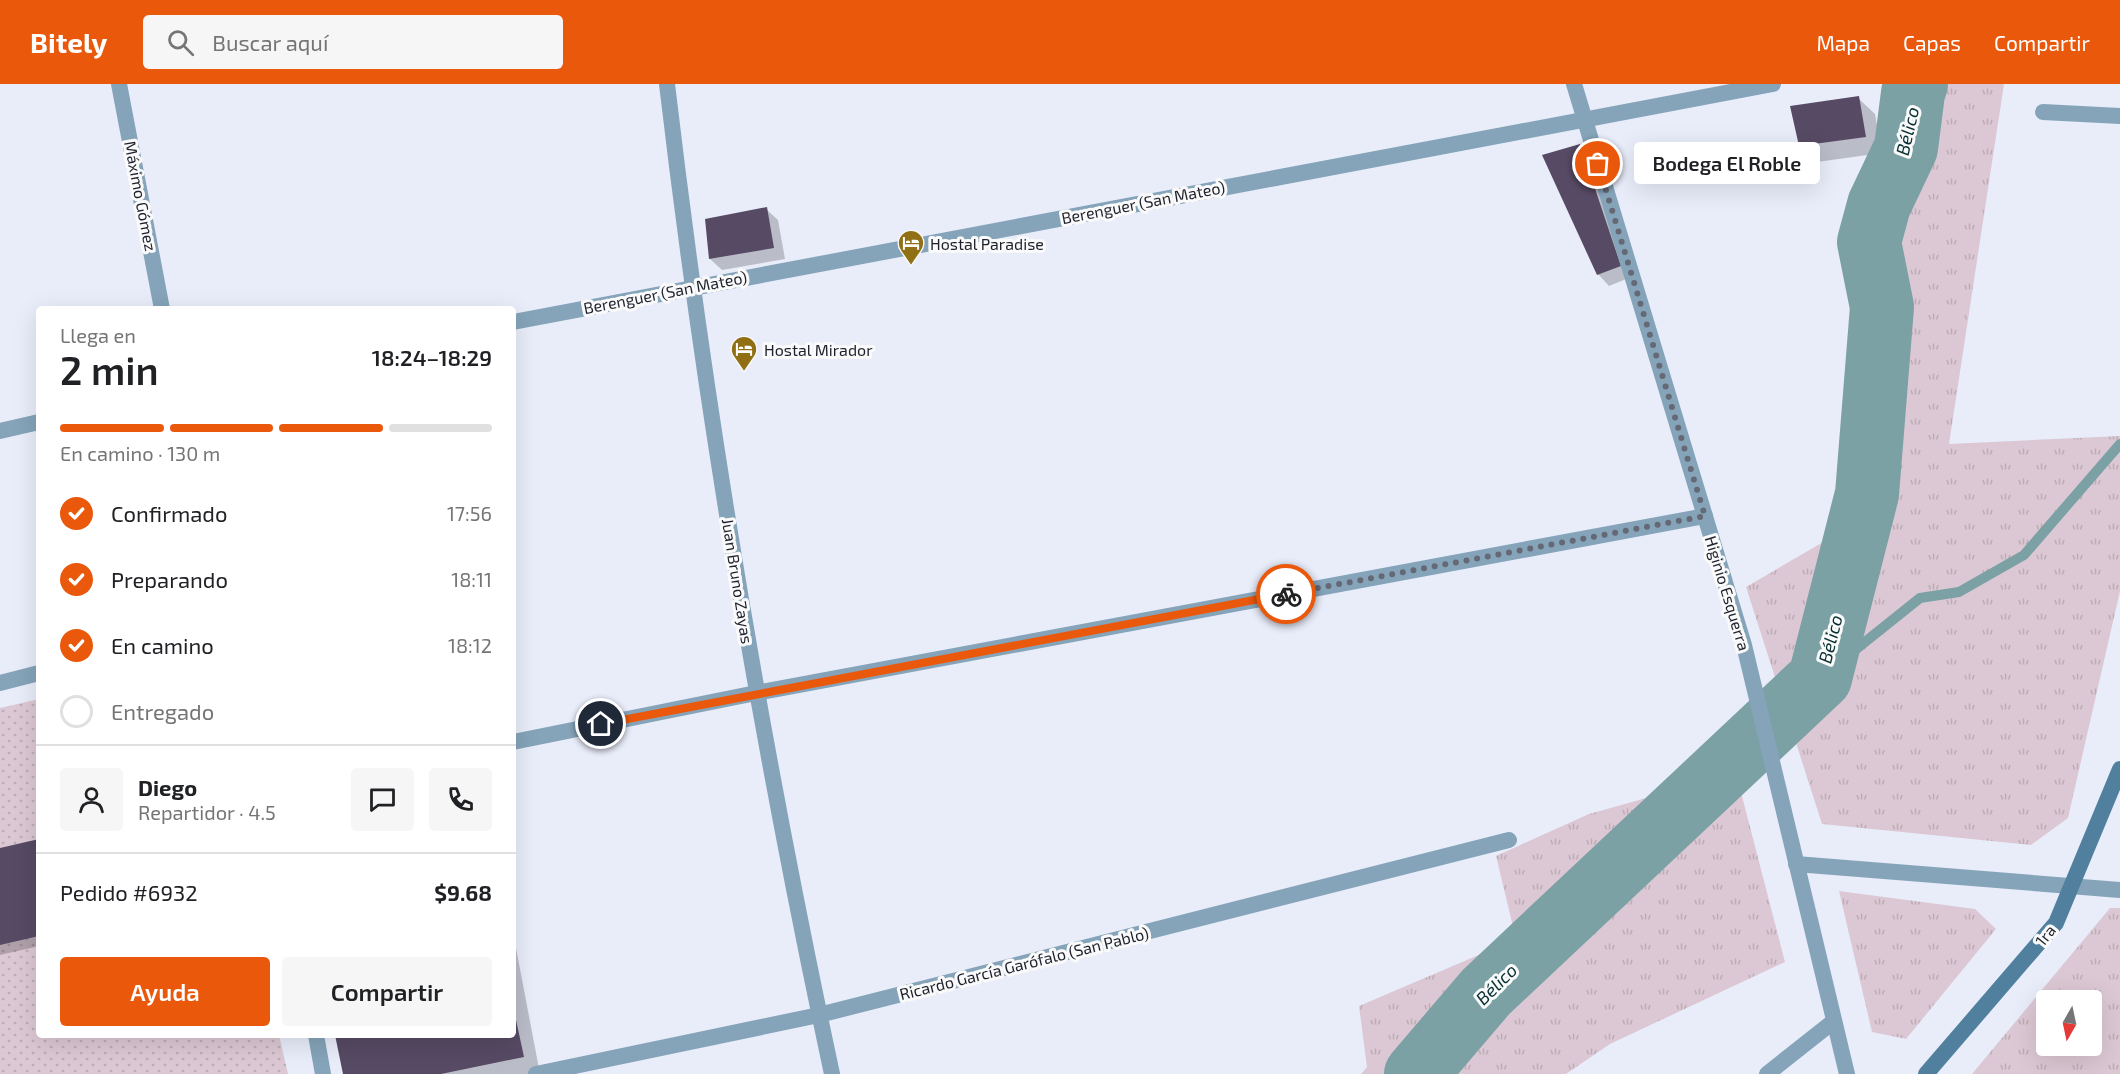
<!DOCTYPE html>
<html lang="es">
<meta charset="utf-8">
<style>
body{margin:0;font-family:"Exo 2",sans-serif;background:#f6f6f6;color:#202124;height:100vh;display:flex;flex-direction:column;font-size:22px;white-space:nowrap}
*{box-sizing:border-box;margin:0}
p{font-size:20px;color:#757577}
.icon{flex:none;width:33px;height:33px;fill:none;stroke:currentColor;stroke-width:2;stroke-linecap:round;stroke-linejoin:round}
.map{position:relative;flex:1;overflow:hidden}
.panel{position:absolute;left:36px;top:222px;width:480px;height:732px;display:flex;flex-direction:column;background:#fff;border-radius:6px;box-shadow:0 6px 24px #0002}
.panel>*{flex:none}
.needle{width:39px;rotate:189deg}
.buttons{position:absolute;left:2036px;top:906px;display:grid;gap:12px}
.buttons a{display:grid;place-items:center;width:66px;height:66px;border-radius:6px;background:#fff;box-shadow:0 6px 24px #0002;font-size:30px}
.pin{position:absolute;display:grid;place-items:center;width:51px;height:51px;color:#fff;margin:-26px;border:3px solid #fff;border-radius:50%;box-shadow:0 2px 6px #0007}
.courier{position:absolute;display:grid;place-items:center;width:60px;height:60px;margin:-30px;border:4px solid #ea580c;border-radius:50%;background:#fff;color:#222;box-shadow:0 2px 8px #0007}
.bubble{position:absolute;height:42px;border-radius:6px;background:#fff;box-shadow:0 6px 24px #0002;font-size:20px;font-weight:600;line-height:42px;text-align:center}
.overview em{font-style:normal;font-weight:600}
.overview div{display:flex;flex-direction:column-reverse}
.overview{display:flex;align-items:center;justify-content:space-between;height:102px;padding:0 24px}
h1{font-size:39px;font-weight:600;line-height:45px}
.bar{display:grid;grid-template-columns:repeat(4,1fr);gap:9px 6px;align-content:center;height:72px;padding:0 24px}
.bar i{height:8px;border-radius:4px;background:#e0e0e0}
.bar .active{background:#ea580c}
.bar p{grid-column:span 4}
.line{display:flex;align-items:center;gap:15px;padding:0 24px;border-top:2px solid #e0e0e0}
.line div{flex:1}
.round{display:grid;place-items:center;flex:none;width:63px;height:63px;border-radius:6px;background:#f6f6f6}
ol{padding:0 24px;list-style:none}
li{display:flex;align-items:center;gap:18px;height:66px}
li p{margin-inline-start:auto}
li .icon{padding:6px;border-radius:50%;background:#ea580c;color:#fff;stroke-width:4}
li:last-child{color:#757577}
li i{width:33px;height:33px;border:3px solid #e0e0e0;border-radius:50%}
.button{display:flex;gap:12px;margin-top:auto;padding:12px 24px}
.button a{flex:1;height:69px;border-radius:6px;background:#ea580c;color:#fff;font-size:24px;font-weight:600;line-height:69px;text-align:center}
.button a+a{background:#f6f6f6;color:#202124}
header{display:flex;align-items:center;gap:36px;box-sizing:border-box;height:84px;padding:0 30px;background:#ea580c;color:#fff}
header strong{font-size:28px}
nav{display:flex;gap:33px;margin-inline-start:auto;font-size:21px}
.search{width:420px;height:54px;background:#f6f6f6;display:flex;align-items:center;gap:15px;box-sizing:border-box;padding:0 21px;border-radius:6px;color:#757577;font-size:22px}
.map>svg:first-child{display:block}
.grass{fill:url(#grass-tufts);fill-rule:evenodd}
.park{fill:url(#park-dots)}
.shadow{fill:#0003}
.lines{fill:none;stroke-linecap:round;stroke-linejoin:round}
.stream{stroke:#7ba1a4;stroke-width:10}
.river{stroke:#7ba1a4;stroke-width:64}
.building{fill:#574a64}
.minor{stroke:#85a4b9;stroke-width:16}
.tertiary{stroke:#85a4b9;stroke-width:16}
.secondary{stroke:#51809e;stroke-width:16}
.done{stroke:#656875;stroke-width:6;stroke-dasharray:0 10.8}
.route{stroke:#ea580c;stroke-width:8}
.labels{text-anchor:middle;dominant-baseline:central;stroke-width:6;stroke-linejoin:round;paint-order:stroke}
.street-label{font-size:16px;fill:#1e212d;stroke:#fafafa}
.poi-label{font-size:16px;fill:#1e212d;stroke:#fafafa;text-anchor:start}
.water-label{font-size:18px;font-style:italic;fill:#083033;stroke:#fafafa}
</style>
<header>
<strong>Bitely</strong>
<div class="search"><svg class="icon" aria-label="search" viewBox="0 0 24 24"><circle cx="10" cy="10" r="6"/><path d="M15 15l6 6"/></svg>Buscar aquí</div>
<nav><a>Mapa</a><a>Capas</a><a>Compartir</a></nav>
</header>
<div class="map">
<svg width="2120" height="990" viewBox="0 0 2120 990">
<defs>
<pattern id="grass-tufts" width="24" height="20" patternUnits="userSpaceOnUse" patternTransform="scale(1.5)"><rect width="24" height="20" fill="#dcc8d4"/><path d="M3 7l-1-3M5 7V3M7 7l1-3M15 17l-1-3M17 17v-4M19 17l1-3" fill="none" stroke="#bcacb6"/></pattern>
<pattern id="park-dots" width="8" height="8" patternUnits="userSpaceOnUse" patternTransform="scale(1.5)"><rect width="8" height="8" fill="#dcc8d4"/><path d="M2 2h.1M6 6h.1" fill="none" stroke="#bcacb6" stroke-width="1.8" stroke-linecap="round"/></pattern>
</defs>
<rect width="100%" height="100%" fill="#e9edfa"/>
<!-- grass -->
<g class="grass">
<path d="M1948 0H2004L1949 360 2120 352V507L2068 734 2031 761 1822 740 1746 503 1837 450 1881 374 1894 221 1885 187 1896 111 1922 83 1933 27Z"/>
<path d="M1736 689 1785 878 1610 960 1566 990H1361L1367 983 1359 922 1516 855 1496 772 1589 730Z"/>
<path d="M1839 807 1975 825 1996 845 1906 955 1872 948Z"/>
<path d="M2110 824H2120V990H1972ZM2046 916H2091V962H2046Z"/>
</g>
<!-- park -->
<path class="park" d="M39 615V951H279L288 990H0V624Z"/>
<!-- shadow -->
<g class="shadow">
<path d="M1858 14 1875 30 1882 69 1817 78 1800 61Z"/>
<path d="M1579 62 1591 73 1631 193 1609 202 1598 190Z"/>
<path d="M766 125 778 136 785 175 722 186 710 175 707 136Z"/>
<path d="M39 757V862L0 871V765Z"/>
<path d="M513 848 540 990H344L337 951H419L420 953 513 951Z"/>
</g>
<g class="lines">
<!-- stream -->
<path class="stream" d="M1820 594 1920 514 1959 508 2024 471 2120 360"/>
<!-- river -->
<path class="river" d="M1416 990 1486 908 1820 594 1867 410 1882 223 1869 158 1879 121 1906 64 1913 9 1916 0"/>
</g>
<!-- building -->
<g class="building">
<path d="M1859 12 1866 53 1799 62 1790 22Z"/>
<path d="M1580 60 1621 182 1597 191 1542 71Z"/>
<path d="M767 123 774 164 709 175 705 135Z"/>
<path d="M39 755V852L0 861V764Z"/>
<path d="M513 922 524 973 441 990H343L335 951H406L407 954 425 951H513Z"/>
</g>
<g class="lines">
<!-- minor -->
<g class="minor">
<path d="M667 0C706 333 762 662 832 990"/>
<path d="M1574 0 1744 561 1847 990"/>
<path d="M2043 28 2120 32"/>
<path d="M513 238 1773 0"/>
<path d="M0 347 39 338"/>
<path d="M0 599 39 589"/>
<path d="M513 658 756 609 1705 432"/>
<path d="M1796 780 2120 806"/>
<path d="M536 990 819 931 1509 756"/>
<path d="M1767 990 1834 937"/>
</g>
<!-- tertiary -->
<g class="tertiary">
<path d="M119 0 162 225"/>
<path d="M316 951 323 990"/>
</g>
<!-- secondary -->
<path class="secondary" d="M1926 990 2056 839 2120 685"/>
</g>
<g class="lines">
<!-- done -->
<path class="done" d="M1286 510 1705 432 1598 80"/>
<!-- route -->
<path class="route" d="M601 640 1286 510"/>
</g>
<!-- icons -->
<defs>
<g id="hotel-pin" transform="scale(1.35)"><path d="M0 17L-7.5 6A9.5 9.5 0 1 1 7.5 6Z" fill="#906f15" stroke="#fafafa"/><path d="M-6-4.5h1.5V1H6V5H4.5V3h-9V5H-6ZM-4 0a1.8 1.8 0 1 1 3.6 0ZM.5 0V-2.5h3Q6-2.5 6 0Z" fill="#fff"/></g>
</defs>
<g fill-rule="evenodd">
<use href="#hotel-pin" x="911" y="159"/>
<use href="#hotel-pin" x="744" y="265"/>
</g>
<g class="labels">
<!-- street labels -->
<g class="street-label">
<text transform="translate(141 112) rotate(79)">Máximo Gómez</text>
<text transform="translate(1143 118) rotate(-11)">Berenguer (San Mateo)</text>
<text transform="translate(665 208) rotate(-11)">Berenguer (San Mateo)</text>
<text transform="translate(738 497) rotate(81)">Juan Bruno Zayas</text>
<text transform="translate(1728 509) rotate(73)">Higinio Esquerra</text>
<text transform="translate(2045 851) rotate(-51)">1ra</text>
<text transform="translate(1024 879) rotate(-14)">Ricardo García Garófalo (San Pablo)</text>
</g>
<!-- poi labels -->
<g class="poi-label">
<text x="930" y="159">Hostal Paradise</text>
<text x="764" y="265">Hostal Mirador</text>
</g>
<!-- water labels -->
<g class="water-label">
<text transform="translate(1907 47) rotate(-77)">Bélico</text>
<text transform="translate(1830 555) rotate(-76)">Bélico</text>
<text transform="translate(1496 900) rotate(-45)">Bélico</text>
</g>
</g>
</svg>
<div class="buttons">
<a><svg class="needle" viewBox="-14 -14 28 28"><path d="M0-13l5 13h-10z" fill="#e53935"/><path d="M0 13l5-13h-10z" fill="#757577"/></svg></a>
</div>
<div class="pin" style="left:1598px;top:80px;background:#ea580c"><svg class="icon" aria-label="bag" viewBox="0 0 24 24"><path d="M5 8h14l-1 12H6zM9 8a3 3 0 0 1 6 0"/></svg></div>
<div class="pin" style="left:601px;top:640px;background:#1f2937"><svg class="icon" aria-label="home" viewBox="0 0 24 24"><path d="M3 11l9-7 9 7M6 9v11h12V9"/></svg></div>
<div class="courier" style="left:1286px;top:510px"><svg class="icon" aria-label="bike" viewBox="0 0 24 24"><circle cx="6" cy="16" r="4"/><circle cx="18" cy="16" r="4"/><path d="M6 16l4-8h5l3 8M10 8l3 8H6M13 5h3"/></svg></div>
<div class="bubble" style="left:1634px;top:58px;width:186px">Bodega El Roble</div>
<section class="panel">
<div class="overview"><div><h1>2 min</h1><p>Llega en</p></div><em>18:24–18:29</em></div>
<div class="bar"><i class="active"></i><i class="active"></i><i class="active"></i><i></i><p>En camino · 130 m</p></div>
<ol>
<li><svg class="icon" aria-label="check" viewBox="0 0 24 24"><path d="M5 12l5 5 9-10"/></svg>Confirmado<p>17:56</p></li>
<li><svg class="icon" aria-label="check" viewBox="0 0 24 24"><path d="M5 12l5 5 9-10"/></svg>Preparando<p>18:11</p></li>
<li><svg class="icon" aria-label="check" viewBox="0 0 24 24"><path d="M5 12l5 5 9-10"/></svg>En camino<p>18:12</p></li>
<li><i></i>Entregado</li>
</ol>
<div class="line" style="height:108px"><a class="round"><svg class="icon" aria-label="person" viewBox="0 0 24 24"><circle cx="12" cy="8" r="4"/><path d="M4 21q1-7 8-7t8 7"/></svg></a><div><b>Diego</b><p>Repartidor · 4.5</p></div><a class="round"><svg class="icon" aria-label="chat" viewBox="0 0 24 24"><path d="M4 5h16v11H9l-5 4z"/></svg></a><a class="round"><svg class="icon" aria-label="phone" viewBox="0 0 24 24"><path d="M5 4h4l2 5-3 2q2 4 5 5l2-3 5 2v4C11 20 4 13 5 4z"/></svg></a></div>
<div class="line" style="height:78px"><div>Pedido #6932</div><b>$9.68</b></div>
<div class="button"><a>Ayuda</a><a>Compartir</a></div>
</section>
</div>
